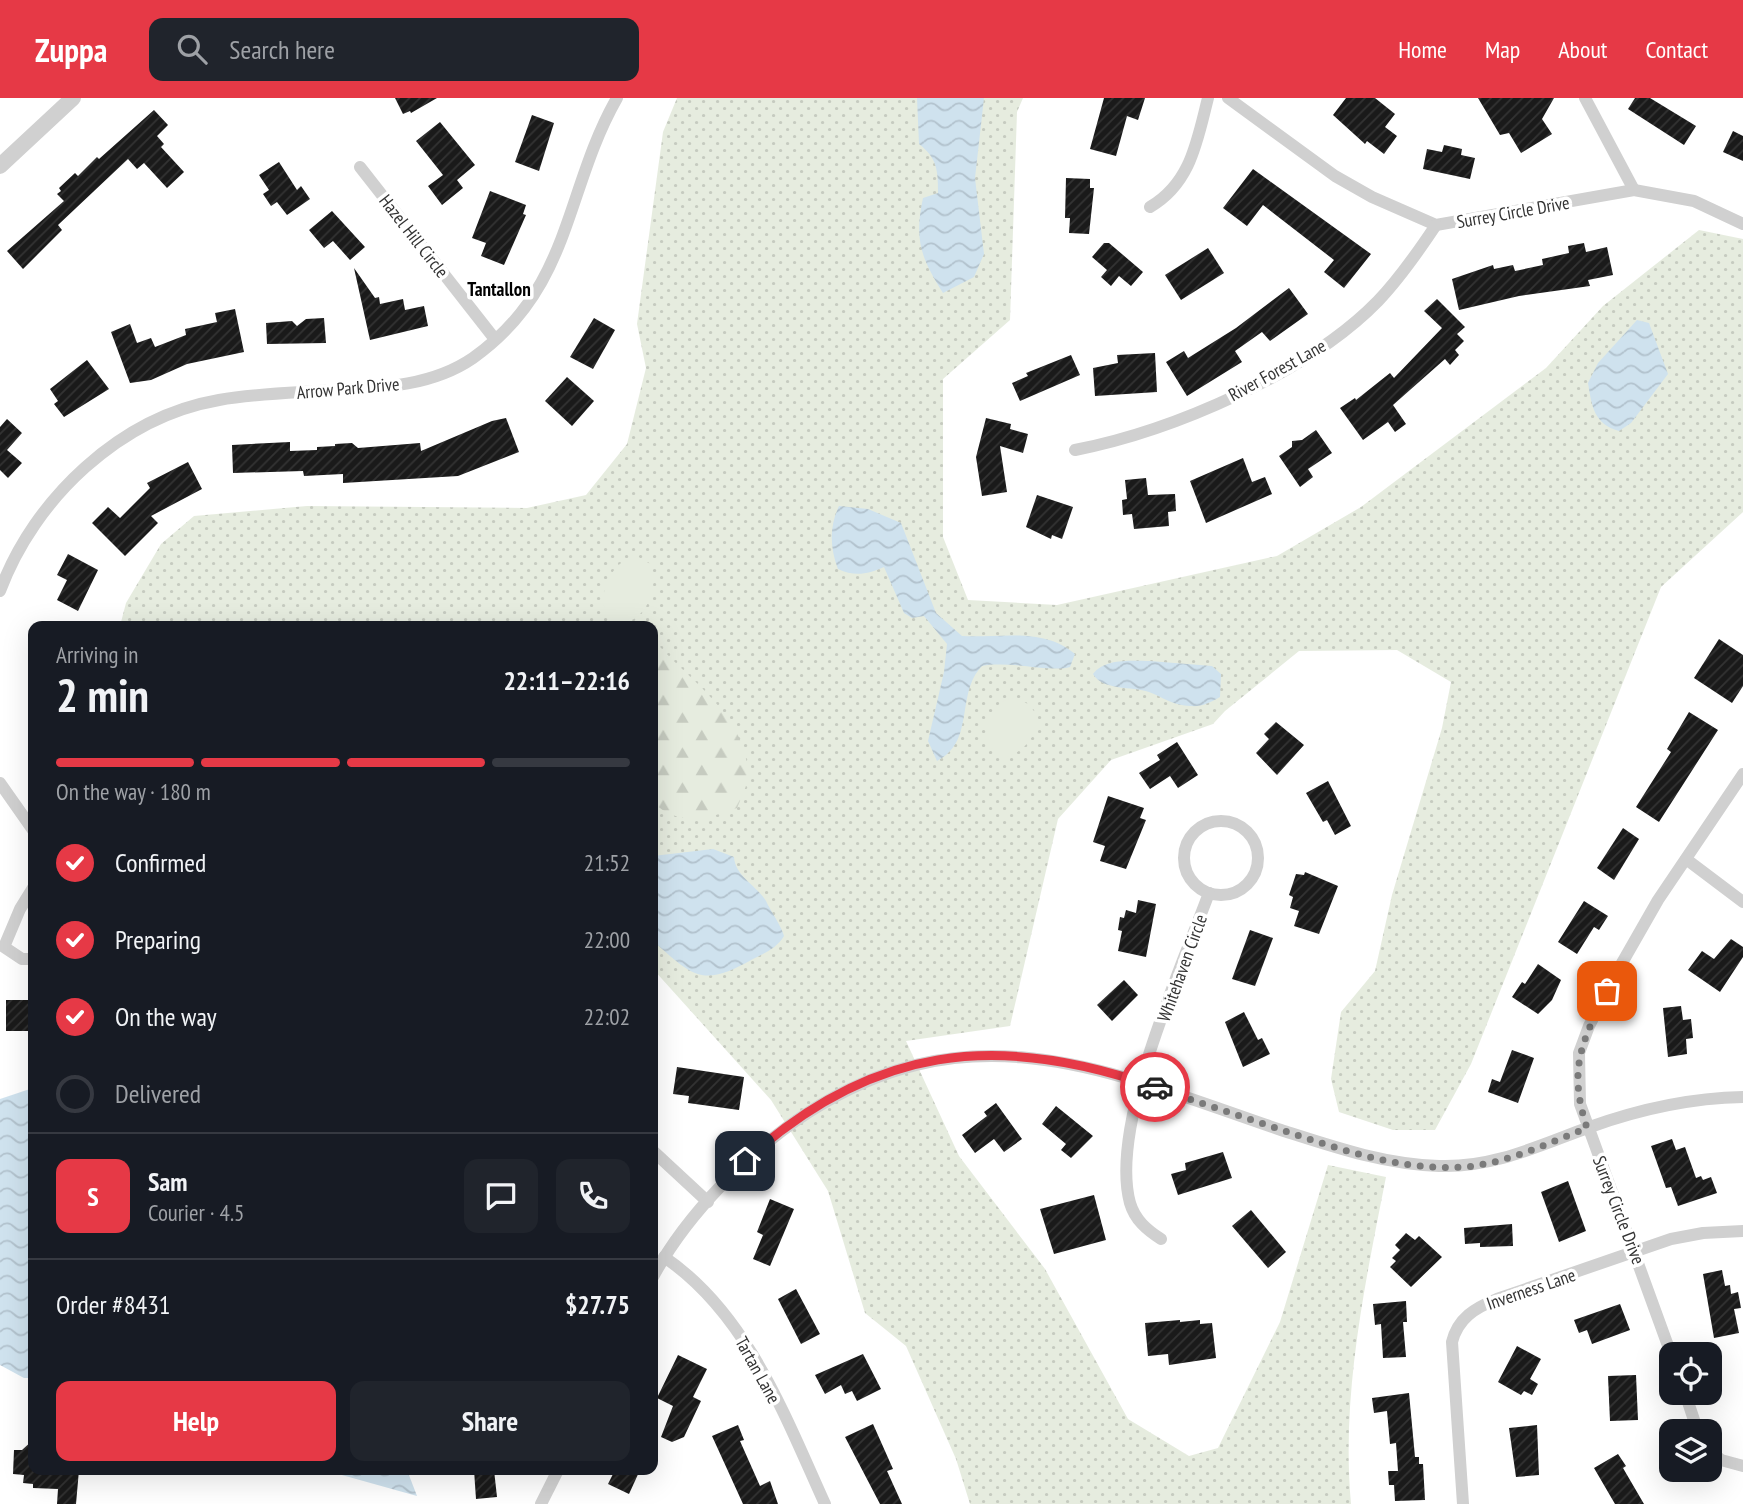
<!DOCTYPE html>
<meta charset="utf-8">
<style>
body{margin:0;font-family:"PT Sans Narrow",sans-serif;background:#20242c;color:#f1f3f6;height:100vh;display:flex;flex-direction:column;font-size:26px;white-space:nowrap}
*{box-sizing:border-box;margin:0}
p{font-size:23px;color:#9ea1a6}
.icon{flex:none;width:38px;height:38px;fill:none;stroke:currentColor;stroke-width:2;stroke-linecap:round;stroke-linejoin:round}
.map{position:relative;flex:1;overflow:hidden}
.sheet{position:absolute;left:28px;top:523px;width:630px;height:854px;display:flex;flex-direction:column;background:#171b24;border-radius:14px;box-shadow:0 7px 28px #0002}
.sheet>*{flex:none}
.buttons{position:absolute;left:1659px;top:1244px;display:grid;gap:14px}
.buttons a{display:grid;place-items:center;width:63px;height:63px;border-radius:14px;background:#171b24;box-shadow:0 7px 28px #0002;font-size:35px}
.pin{position:absolute;display:grid;place-items:center;width:60px;height:60px;color:#fff;margin:-30px;border-radius:14px;box-shadow:0 4px 10px #0006}
.courier{position:absolute;display:grid;place-items:center;width:70px;height:70px;margin:-35px;border:5px solid #e63946;border-radius:50%;background:#fff;color:#222;box-shadow:0 2px 9px #0007}
.overview em{font-style:normal;font-weight:700}
.overview div{display:flex;flex-direction:column-reverse}
.overview{display:flex;align-items:center;justify-content:space-between;height:119px;padding:0 28px}
h1{font-size:46px;font-weight:700;line-height:52px}
.bar{display:grid;grid-template-columns:repeat(4,1fr);gap:10px 7px;align-content:center;height:84px;padding:0 28px}
.bar i{height:9px;border-radius:5px;background:#363941}
.bar .selected{background:#e63946}
.bar p{grid-column:span 4}
.line{display:flex;align-items:center;gap:18px;padding:0 28px;border-top:2px solid #363941}
.line div{flex:1}
.round{display:grid;place-items:center;flex:none;width:74px;height:74px;border-radius:14px;background:#20242c}
ol{padding:0 28px;list-style:none}
li{display:flex;align-items:center;gap:21px;height:77px}
li p{margin-inline-start:auto}
li .icon{padding:7px;border-radius:50%;background:#e63946;color:#fff;stroke-width:4}
li:last-child{color:#9ea1a6}
li i{width:38px;height:38px;border:4px solid #363941;border-radius:50%}
.button{display:flex;gap:14px;margin-top:auto;padding:14px 28px}
.button a{flex:1;height:80px;border-radius:14px;background:#e63946;color:#fff;font-size:28px;font-weight:700;line-height:80px;text-align:center}
.button a+a{background:#20242c;color:#f1f3f6}
header{display:flex;align-items:center;gap:42px;box-sizing:border-box;height:98px;padding:0 35px;background:#e63946;color:#fff}
header strong{font-size:33px}
nav{display:flex;gap:38px;margin-inline-start:auto;font-size:24px}
.search{width:490px;height:63px;background:#20242c;display:flex;align-items:center;gap:18px;box-sizing:border-box;padding:0 24px;border-radius:14px;color:#9ea1a6;font-size:26px}
.map>svg:first-child{display:block}
.green{fill:url(#green-dots)}
.forest{fill:url(#forest-firs)}
.pitch{fill:#e6ecdf}
.water{fill:url(#water-waves)}
.building{fill:url(#building-hatch)}
.lines{fill:none;stroke-linecap:round;stroke-linejoin:round}
.minor{stroke:#d0d0d0;stroke-width:12}
.tertiary{stroke:#d0d0d0;stroke-width:16}
.done{stroke:#7a7a7a;stroke-width:7;stroke-dasharray:0 12.6}
.route{stroke:#e63946;stroke-width:9}
.labels{text-anchor:middle;dominant-baseline:central;stroke-width:7;stroke-linejoin:round;paint-order:stroke}
.street-label{font-size:18px;fill:#333;stroke:#fff}
.neighbourhood-label{font-size:19px;font-weight:bold;fill:#000;stroke:#fff}
</style>
<header>
<strong>Zuppa</strong>
<div class="search"><svg class="icon" aria-label="search" viewBox="0 0 24 24"><circle cx="10" cy="10" r="6"/><path d="M15 15l6 6"/></svg>Search here</div>
<nav><a>Home</a><a>Map</a><a>About</a><a>Contact</a></nav>
</header>
<div class="map">
<svg width="1743" height="1406" viewBox="0 0 1743 1406">
<defs>
<pattern id="green-dots" width="8" height="8" patternUnits="userSpaceOnUse" patternTransform="scale(1.75)"><rect width="8" height="8" fill="#e6ecdf"/><path d="M2 2h.1M6 6h.1" fill="none" stroke="#c6cbc0" stroke-width="1.8" stroke-linecap="round"/></pattern>
<pattern id="forest-firs" width="22" height="20" patternUnits="userSpaceOnUse" patternTransform="scale(1.75)"><rect width="22" height="20" fill="#e6ecdf"/><path d="M5 1l3.5 6h-7zM16 11l3.5 6h-7z" fill="#c6cbc0"/></pattern>
<pattern id="water-waves" width="16" height="10" patternUnits="userSpaceOnUse" patternTransform="scale(1.75)"><rect width="16" height="10" fill="#cfe2ee"/><path d="M0 5q4-4 8 0t8 0" fill="none" stroke="#b2c2cd"/></pattern>
<pattern id="building-hatch" width="6" height="6" patternUnits="userSpaceOnUse" patternTransform="scale(1.75)"><rect width="6" height="6" fill="#1a1a1a"/><path d="M-1 1l2-2M0 6l6-6M5 7l2-2" fill="none" stroke="#333"/></pattern>
</defs>
<rect width="100%" height="100%" fill="#fff"/>
<!-- green -->
<path class="green" d="M677 0H1023L1017 14 1010 222 943 281V439L968 502 1057 507 1277 458 1361 409 1546 270 1603 208 1699 132 1743 141V414L1661 489 1471 966 1435 1032H1393L1339 1014 1331 981 1341 914 1375 873 1392 797 1442 630 1451 584 1397 552 1299 553 1225 613 1213 626 1111 662 1058 721 1010 928 906 943 959 1058 1045 1171 1128 1321 1189 1358 1218 1350 1280 1224 1328 1067 1386 1079C1365 1186 1341 1296 1351 1406H970L956 1361 906 1248 865 1215 828 1093 771 1002 653 871V528H120L126 505 161 446 194 418 307 408 527 410 586 397 627 346 646 270 637 226 663 34Z"/>
<!-- forest -->
<path class="forest" d="M653 541C688 582 744 615 748 674 749 685 741 700 737 710 708 721 678 729 653 704Z"/>
<!-- pitch -->
<g class="pitch">
<path d="M635 457 652 467C658 492 646 525 617 526L606 516C597 493 612 465 635 457Z"/>
<path d="M1011 600C1027 602 1033 609 1039 623 1032 643 1024 653 1004 660 987 653 986 637 988 619L1001 604Z"/>
</g>
<!-- water -->
<g class="water">
<path d="M917 0H984L975 80 984 156 974 179 943 195C921 160 914 142 923 100L938 95C938 72 937 60 919 46Z"/>
<path d="M1637 222 1649 225 1668 276 1631 325 1619 333C1594 326 1592 309 1588 285L1598 265Z"/>
<path d="M839 408 868 411 901 425 936 515 962 538C1001 540 1044 529 1075 556L1070 569C1052 575 1009 562 982 568 955 596 976 643 937 663L928 643 944 574 947 546 924 518 912 520 904 515 884 469C868 476 855 479 838 471 830 450 829 429 839 408Z"/>
<path d="M1150 563 1212 568 1221 576 1220 599C1209 605 1202 609 1190 608 1175 608 1162 599 1149 594 1132 588 1103 593 1093 576 1105 560 1132 563 1150 563Z"/>
<path d="M713 751 734 759C735 778 757 788 766 803 771 814 781 827 784 838 777 850 765 855 753 861 702 890 694 879 653 843V758Z"/>
<path d="M33 990V1280H24L0 1267V1001Z"/>
<path d="M324 1372H407L417 1398Z"/>
</g>
<!-- building -->
<g class="building">
<path d="M395 0H437L411 15 410 13 403 16Z"/>
<path d="M1104 0H1145L1138 22 1127 18 1116 58 1090 51Z"/>
<path d="M1346 0H1375L1395 16 1385 29 1397 38 1384 56 1367 43 1365 46 1333 17Z"/>
<path d="M1478 0H1554L1542 21 1552 36 1521 55 1509 35 1500 37Z"/>
<path d="M1635 0H1650L1696 28 1684 47 1628 11Z"/>
<path d="M154 12 168 27 157 38 164 46 161 49 184 74 167 90 144 65 137 71 128 61 58 127 62 132 23 171 7 153 64 103 57 96 61 93 59 90 75 75 78 78 97 59 99 61Z"/>
<path d="M532 17 554 25 539 73 515 64Z"/>
<path d="M440 24 475 67 457 82 463 90 442 107 428 88 443 77 416 43Z"/>
<path d="M1733 33 1743 38V63L1723 54Z"/>
<path d="M1444 47 1462 51 1461 57 1475 60 1470 81 1423 71 1427 51 1442 54Z"/>
<path d="M279 64 297 92 301 88 310 101 287 117 277 104 271 108 263 96 269 92 259 77Z"/>
<path d="M1253 71 1371 156 1344 190 1324 174 1334 162 1263 107 1247 128 1223 110Z"/>
<path d="M1066 80 1090 81V90H1094L1089 136 1069 135 1070 120H1065Z"/>
<path d="M490 93 526 107 523 116 526 117 504 167 481 158 486 145 472 140Z"/>
<path d="M332 113 365 149 350 162 333 143 324 150 309 132Z"/>
<path d="M1104 145H1109L1143 174 1131 188 1119 178 1111 188 1101 179 1107 172 1092 159Z"/>
<path d="M1584 145 1586 154 1607 149 1613 177 1588 182 1590 188 1519 198 1459 212 1452 181 1493 167 1494 171 1513 167 1515 173 1543 167 1542 161 1569 155 1568 148Z"/>
<path d="M1208 150 1224 175 1181 202 1165 177Z"/>
<path d="M354 170 375 200 379 199 380 206 403 201 405 212 424 208 428 228 370 242Z"/>
<path d="M1289 190 1308 216 1270 243 1262 234 1235 253 1242 264 1187 298 1166 264 1184 253 1188 260 1236 230Z"/>
<path d="M1437 201 1465 229 1457 236 1464 243 1455 252 1459 257 1450 267 1445 261 1393 307 1406 326 1395 334 1388 324 1363 342 1340 310 1355 300 1356 302 1390 275 1394 280 1442 230 1424 213Z"/>
<path d="M235 211 244 254 187 266 151 282 130 285 111 234 130 226 137 245 151 240 155 249 186 237 185 231 217 224 215 215Z"/>
<path d="M324 220 326 245 267 246 266 225 292 223 297 228 306 221Z"/>
<path d="M594 220 615 232 593 271 570 259Z"/>
<path d="M1155 255 1157 294 1095 298 1093 270 1118 265 1117 257Z"/>
<path d="M1071 257 1080 277 1020 303 1012 285 1028 278 1026 275Z"/>
<path d="M87 262 109 291 64 319 54 306 58 303 50 291Z"/>
<path d="M567 279 594 303 572 328 545 303Z"/>
<path d="M506 320 519 354 458 378 343 385V376L304 378 303 373 233 375 232 347 290 344V353L317 352V349L335 348V346L352 345 358 350 420 345 421 353 492 323Z"/>
<path d="M986 320 1011 326 1010 331 1028 336 1023 355 1000 348 1007 394 982 398 976 359Z"/>
<path d="M7 321 22 335 7 352 22 365 8 380 0 372V329Z"/>
<path d="M1316 332 1332 355 1308 371 1313 379 1300 389 1279 358 1292 349V343L1302 342Z"/>
<path d="M1243 360 1252 384 1265 379 1272 396 1206 425 1190 383Z"/>
<path d="M188 364 202 391 151 418 158 425 125 458 92 425 108 409 120 420 150 390 147 385Z"/>
<path d="M1146 380 1148 397 1175 396 1176 413 1168 414 1169 428 1134 431 1132 416 1123 417 1122 402 1127 401 1125 382Z"/>
<path d="M1037 397 1073 409 1062 441 1052 437 1051 441 1026 429Z"/>
<path d="M68 456 98 472 78 513 57 502 67 482 57 477Z"/>
<path d="M1719 541 1743 557V588L1732 605 1694 580Z"/>
<path d="M1689 614 1718 632 1659 724 1636 709 1671 654 1667 651Z"/>
<path d="M1276 624 1304 647 1277 677 1256 655 1269 641 1264 636Z"/>
<path d="M1177 644 1198 677 1178 690 1170 678 1150 691 1139 675 1160 662 1157 657Z"/>
<path d="M1328 683 1351 728 1335 737 1327 722 1323 724 1306 695Z"/>
<path d="M1108 698 1144 710 1140 720 1146 722 1126 771 1100 763 1105 748 1093 744Z"/>
<path d="M1623 730 1639 741 1614 782 1597 770Z"/>
<path d="M1305 774 1338 788 1319 836 1294 828 1299 813 1290 810 1293 799 1289 797 1296 776 1304 777Z"/>
<path d="M1138 802 1156 806 1146 859 1118 853 1122 833 1118 832 1120 819 1124 820 1126 812 1136 815Z"/>
<path d="M1584 803 1608 818 1599 832 1594 829 1577 856 1558 844Z"/>
<path d="M1250 832 1273 840 1255 888 1232 881Z"/>
<path d="M1731 841 1743 849V859L1720 894 1688 872 1702 853 1714 861Z"/>
<path d="M1538 866 1561 882 1552 902 1538 916 1512 899 1522 884 1525 886Z"/>
<path d="M1124 882 1138 897 1112 923 1097 907Z"/>
<rect x="6" y="902" width="27" height="31"/>
<path d="M1681 908 1683 922 1691 921 1693 940 1686 941 1687 956 1668 959 1663 910Z"/>
<path d="M1244 914 1258 942 1262 940 1270 956 1243 969 1225 924Z"/>
<path d="M1512 952 1534 960 1518 1005 1488 994 1492 981 1500 984Z"/>
<path d="M677 969 744 979 739 1012 688 1005 689 998 673 996Z"/>
<path d="M996 1005 1022 1041 1004 1054 994 1041 975 1055 962 1037 987 1018 984 1014Z"/>
<path d="M1056 1008 1093 1038 1071 1060 1061 1052 1066 1046 1042 1026Z"/>
<path d="M1672 1041 1676 1052 1685 1049 1696 1080 1701 1078 1703 1082 1711 1079 1717 1095 1678 1108 1671 1089 1666 1090 1651 1048Z"/>
<path d="M1223 1054 1232 1080 1178 1097 1171 1076 1186 1072 1185 1065Z"/>
<path d="M1568 1083 1586 1133 1559 1144 1541 1094Z"/>
<path d="M1094 1097 1106 1142 1054 1156 1040 1111Z"/>
<path d="M770 1101 794 1111 770 1168 753 1161 763 1137 757 1134Z"/>
<path d="M1251 1112 1286 1154 1268 1170 1232 1128Z"/>
<path d="M1512 1126 1513 1148 1480 1149V1145L1465 1146 1464 1130Z"/>
<path d="M1406 1135 1415 1142 1419 1138 1442 1159 1411 1189 1390 1169 1396 1163 1392 1160 1400 1152 1395 1147Z"/>
<path d="M1722 1172 1725 1188 1730 1187 1731 1196 1738 1194 1741 1210 1734 1211 1739 1235 1714 1240 1703 1176Z"/>
<path d="M796 1191 820 1236 801 1246 778 1201Z"/>
<path d="M1406 1203 1407 1224H1403L1406 1259 1383 1260 1381 1226 1375 1227 1373 1206Z"/>
<path d="M1620 1206 1630 1232 1592 1246 1587 1232 1579 1235 1574 1222Z"/>
<path d="M1180 1222V1224L1200 1222V1226L1212 1225 1216 1260 1169 1267 1168 1256 1148 1258 1145 1225Z"/>
<path d="M1517 1248 1541 1261 1530 1281 1538 1286 1532 1297 1524 1293 1521 1297 1498 1284Z"/>
<path d="M863 1256 881 1291 857 1303 852 1293 845 1296 841 1287 825 1296 815 1277Z"/>
<path d="M678 1257 707 1271 693 1299 701 1303 684 1339 672 1344 661 1339 673 1308 657 1300Z"/>
<path d="M1636 1277 1638 1322 1610 1323 1608 1278Z"/>
<path d="M1409 1295 1415 1359H1419V1366H1423L1425 1402 1395 1403 1394 1387H1389L1388 1373H1398L1396 1345 1390 1346 1387 1313 1374 1315 1372 1300Z"/>
<path d="M873 1326 893 1371 887 1373 902 1406H880L845 1339Z"/>
<path d="M738 1327 744 1342 740 1343 760 1388 770 1383 778 1406H743L712 1338Z"/>
<path d="M1537 1327 1539 1377 1516 1379 1509 1330Z"/>
<path d="M33 1342V1372H79L76 1406H57L58 1391 33 1390V1386L23 1385 24 1377 13 1376 14 1352H22Z"/>
<path d="M1618 1356 1626 1368 1623 1370 1644 1406H1615L1594 1370Z"/>
<path d="M474 1372H494L497 1399 476 1401Z"/>
<path d="M615 1372H640L629 1396 608 1386Z"/>
</g>
<g class="lines">
<!-- minor -->
<g class="minor">
<path d="M1228 0 1335 78 1372 99 1436 127 1634 92 1694 103 1743 126"/>
<path d="M1585 0 1634 92"/>
<path d="M360 69 494 240"/>
<path d="M1150 109C1191 85 1197 43 1208 0"/>
<path d="M1075 352C1172 333 1308 275 1378 203 1400 180 1418 154 1436 127"/>
<path d="M0 493C34 401 120 319 219 302 252 296 286 295 319 293 371 290 428 291 473 260 572 190 564 93 617 0"/>
<path d="M0 685 33 732"/>
<circle cx="1221" cy="760" r="37"/>
<path d="M1686 761 1743 804"/>
<path d="M33 790 20 811 4 849 22 861H33"/>
<path d="M653 1053 708 1104"/>
<path d="M1161 1141C1147 1132 1135 1122 1130 1105 1109 1028 1181 871 1209 795"/>
<path d="M664 1159C747 1215 785 1318 825 1406"/>
<path d="M653 1179C686 1117 750 1052 809 1014 975 908 1113 975 1281 1032 1334 1049 1383 1066 1439 1068 1494 1070 1540 1047 1590 1029 1640 1011 1690 1000 1743 999"/>
<path d="M1671 1256 1580 1006 1579 955 1589 928 1618 872 1658 802 1743 676"/>
<path d="M1685 1295 1698 1334"/>
<path d="M1710 1353 1721 1362 1743 1368"/>
<path d="M541 1406 558 1372"/>
<path d="M1463 1406 1452 1244C1458 1220 1475 1210 1497 1201L1671 1141 1703 1135 1743 1133"/>
</g>
<!-- tertiary -->
<path class="tertiary" d="M0 68 73 0"/>
</g>
<g class="lines">
<!-- done -->
<path class="done" d="M1155 989C1197 1004 1240 1018 1282 1032 1342 1052 1401 1073 1465 1069 1507 1065 1549 1045 1587 1030 1568 971 1581 945 1607 893"/>
<!-- route -->
<path class="route" d="M745 1063C871 948 997 933 1155 989"/>
</g>
<g class="labels">
<!-- street labels -->
<g class="street-label">
<text transform="translate(1513 114) rotate(-10)">Surrey Circle Drive</text>
<text transform="translate(414 138) rotate(52)">Hazel Hill Circle</text>
<text transform="translate(1277 272) rotate(-29)">River Forest Lane</text>
<text transform="translate(348 290) rotate(-5)">Arrow Park Drive</text>
<text transform="translate(1182 870) rotate(-70)">Whitehaven Circle</text>
<text transform="translate(1619 1112) rotate(69)">Surrey Circle Drive</text>
<text transform="translate(1531 1191) rotate(-19)">Inverness Lane</text>
<text transform="translate(758 1272) rotate(61)">Tartan Lane</text>
</g>
<!-- neighbourhood labels -->
<g class="neighbourhood-label">
<text x="499" y="191">Tantallon</text>
</g>
</g>
</svg>
<div class="buttons">
<a><svg class="icon" aria-label="locate" viewBox="0 0 24 24"><circle cx="12" cy="12" r="6"/><path d="M12 2v4M12 18v4M2 12h4M18 12h4"/></svg></a>
<a><svg class="icon" aria-label="layers" viewBox="0 0 24 24"><path d="M12 4l9 5-9 5-9-5zM3 14l9 5 9-5"/></svg></a>
</div>
<div class="pin" style="left:1607px;top:893px;background:#ea580c"><svg class="icon" aria-label="bag" viewBox="0 0 24 24"><path d="M5 8h14l-1 12H6zM9 8a3 3 0 0 1 6 0"/></svg></div>
<div class="pin" style="left:745px;top:1063px;background:#1f2937"><svg class="icon" aria-label="home" viewBox="0 0 24 24"><path d="M3 11l9-7 9 7M6 9v11h12V9"/></svg></div>
<div class="courier" style="left:1155px;top:989px"><svg class="icon" aria-label="car" viewBox="0 0 24 24"><path d="M5 17H2v-5l4-1 3-4h7l3 4 3 1v5h-3M9 17h6M6 11h13"/><circle cx="7" cy="17" r="2"/><circle cx="17" cy="17" r="2"/></svg></div>
<section class="sheet">
<div class="overview"><div><h1>2 min</h1><p>Arriving in</p></div><em>22:11–22:16</em></div>
<div class="bar"><i class="selected"></i><i class="selected"></i><i class="selected"></i><i></i><p>On the way · 180 m</p></div>
<ol>
<li><svg class="icon" aria-label="check" viewBox="0 0 24 24"><path d="M5 12l5 5 9-10"/></svg>Confirmed<p>21:52</p></li>
<li><svg class="icon" aria-label="check" viewBox="0 0 24 24"><path d="M5 12l5 5 9-10"/></svg>Preparing<p>22:00</p></li>
<li><svg class="icon" aria-label="check" viewBox="0 0 24 24"><path d="M5 12l5 5 9-10"/></svg>On the way<p>22:02</p></li>
<li><i></i>Delivered</li>
</ol>
<div class="line" style="height:126px"><b class="round" style="background:#e63946;color:#fff">S</b><div><b>Sam</b><p>Courier · 4.5</p></div><a class="round"><svg class="icon" aria-label="chat" viewBox="0 0 24 24"><path d="M4 5h16v11H9l-5 4z"/></svg></a><a class="round"><svg class="icon" aria-label="phone" viewBox="0 0 24 24"><path d="M5 4h4l2 5-3 2q2 4 5 5l2-3 5 2v4C11 20 4 13 5 4z"/></svg></a></div>
<div class="line" style="height:91px"><div>Order #8431</div><b>$27.75</b></div>
<div class="button"><a>Help</a><a>Share</a></div>
</section>
</div>
